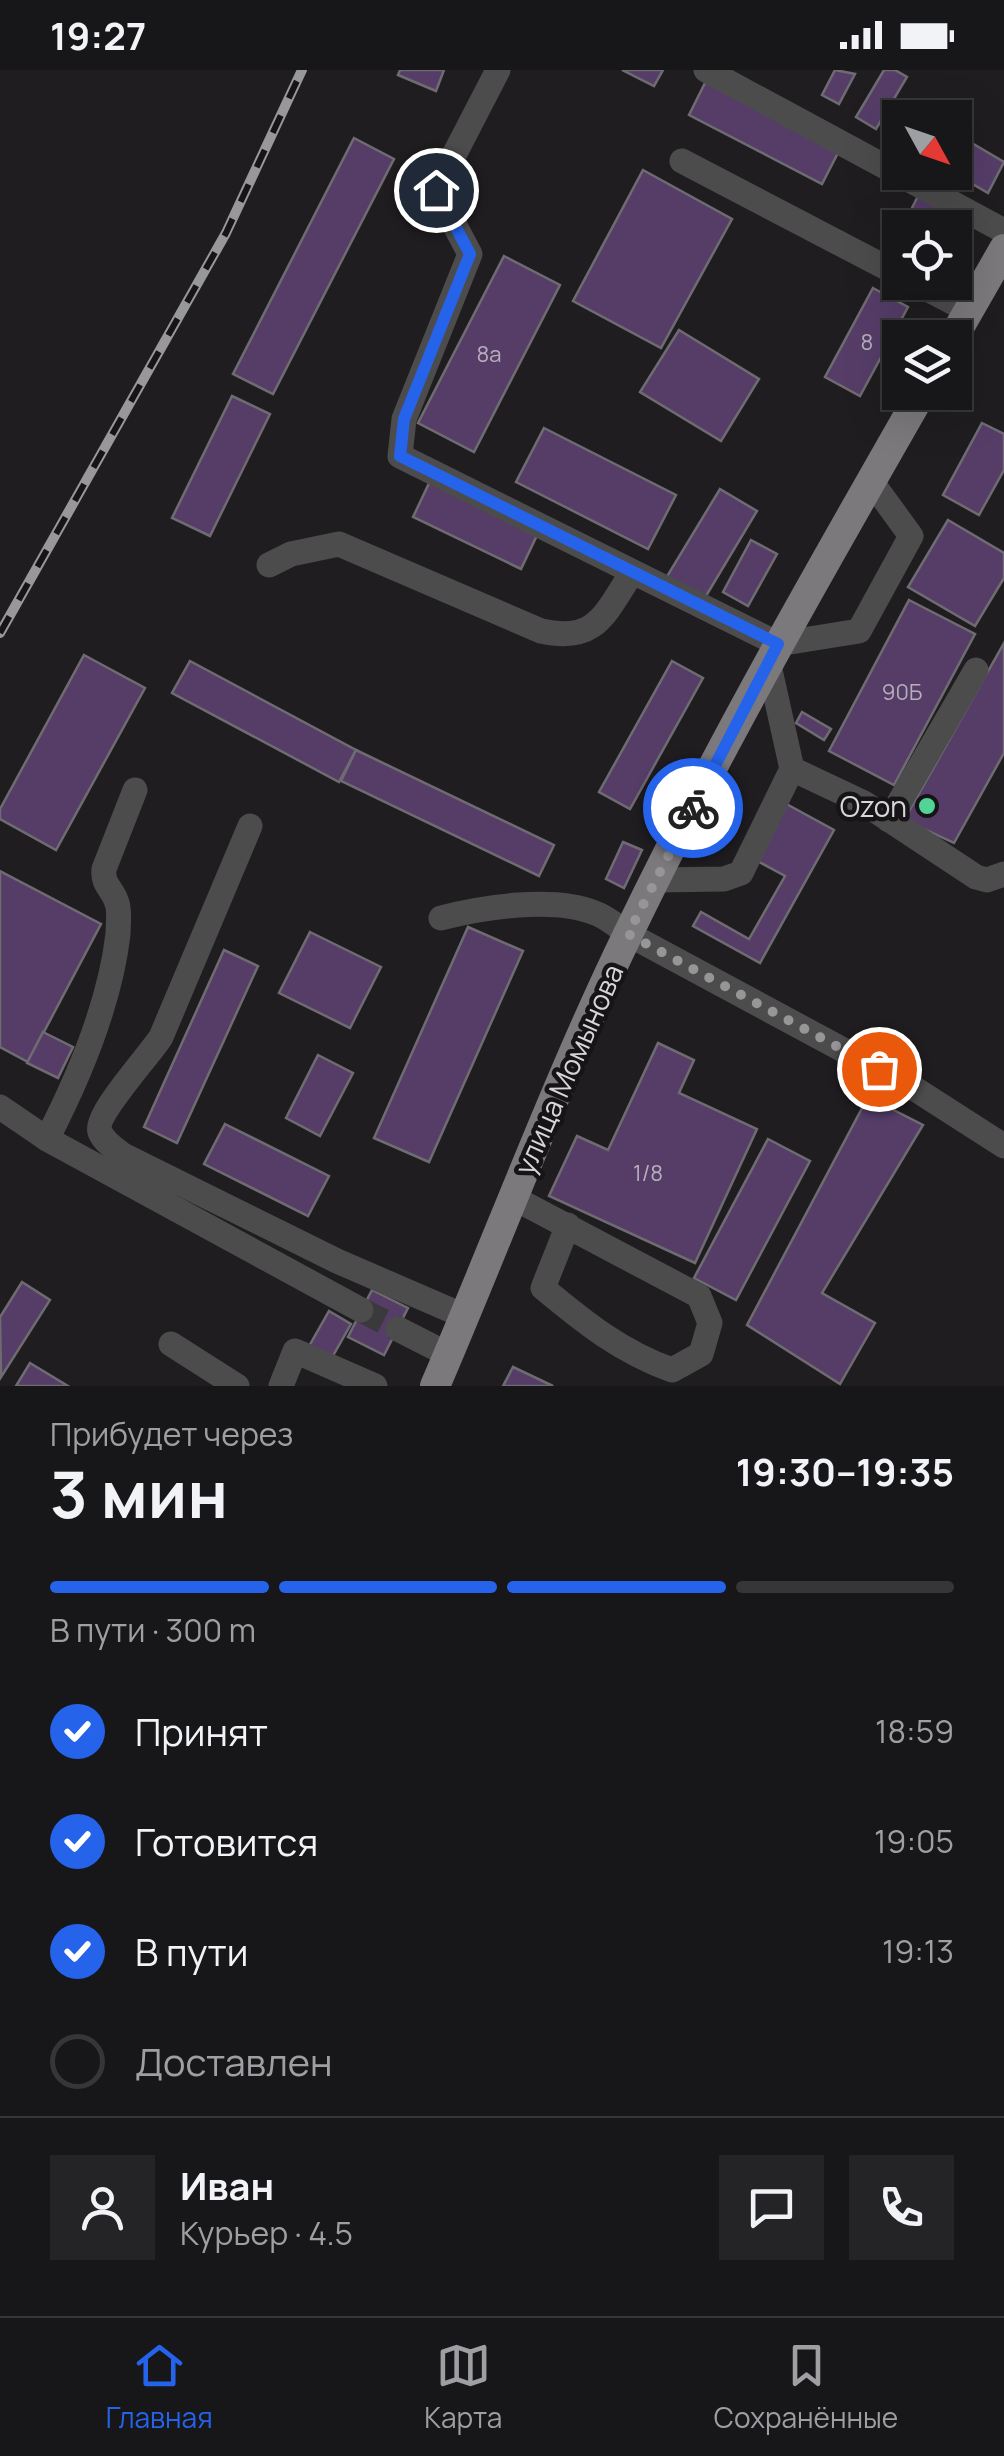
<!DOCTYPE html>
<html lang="ru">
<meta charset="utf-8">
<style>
body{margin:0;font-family:Manrope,sans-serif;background:#242325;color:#f1f3f6;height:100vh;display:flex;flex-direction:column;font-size:38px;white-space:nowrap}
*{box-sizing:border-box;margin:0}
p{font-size:32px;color:#9e9fa2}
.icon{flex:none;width:55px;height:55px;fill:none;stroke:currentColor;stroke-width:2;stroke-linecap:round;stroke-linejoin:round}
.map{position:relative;height:1316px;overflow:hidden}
.side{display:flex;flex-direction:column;background:#171618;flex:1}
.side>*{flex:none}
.needle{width:65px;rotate:130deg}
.fabs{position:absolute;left:882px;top:30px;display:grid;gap:20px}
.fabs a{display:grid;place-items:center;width:90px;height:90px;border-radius:0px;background:#171618;box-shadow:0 10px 40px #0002,0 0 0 2px #363537;font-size:50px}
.pin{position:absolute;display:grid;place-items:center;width:85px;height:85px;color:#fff;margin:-42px;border:5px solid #fff;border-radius:50%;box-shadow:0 2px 10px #0007}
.courier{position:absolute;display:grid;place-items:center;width:100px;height:100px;margin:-50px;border:8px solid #2563eb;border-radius:50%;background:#fff;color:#222;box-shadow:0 2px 12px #0007}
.overview em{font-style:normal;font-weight:700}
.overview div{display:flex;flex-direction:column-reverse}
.overview{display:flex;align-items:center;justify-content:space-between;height:170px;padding:0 50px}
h1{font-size:65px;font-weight:700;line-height:75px}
.bar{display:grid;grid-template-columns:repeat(4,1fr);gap:15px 10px;align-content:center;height:120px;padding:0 50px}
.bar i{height:12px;border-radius:8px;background:#363537}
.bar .on{background:#2563eb}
.bar p{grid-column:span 4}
.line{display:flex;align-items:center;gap:25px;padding:0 50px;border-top:2px solid #363537}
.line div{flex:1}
.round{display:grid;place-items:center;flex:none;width:105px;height:105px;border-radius:0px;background:#242325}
ol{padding:0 50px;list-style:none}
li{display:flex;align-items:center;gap:30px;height:110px}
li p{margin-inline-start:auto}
li .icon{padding:10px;border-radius:50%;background:#2563eb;color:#fff;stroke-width:4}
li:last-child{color:#9e9fa2}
li i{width:55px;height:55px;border:5px solid #363537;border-radius:50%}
.status{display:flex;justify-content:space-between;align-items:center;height:70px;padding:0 50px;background:#171618;direction:ltr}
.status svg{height:28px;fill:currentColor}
.tab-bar{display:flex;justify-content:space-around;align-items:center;height:140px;border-top:2px solid #363537;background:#171618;font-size:28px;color:#9e9fa2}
.tab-bar a{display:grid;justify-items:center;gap:5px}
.tab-bar .on{color:#2563eb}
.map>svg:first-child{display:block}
.building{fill:#553d68;stroke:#6e6c70;stroke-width:2.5}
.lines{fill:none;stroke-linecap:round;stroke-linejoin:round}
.minor-tunnel{stroke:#3a393b;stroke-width:25;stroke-dasharray:25 12;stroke-linecap:butt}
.minor{stroke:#4d4c4d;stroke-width:25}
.major{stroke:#7b797c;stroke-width:30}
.rail-casing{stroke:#989799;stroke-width:10}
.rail{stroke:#161417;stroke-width:6;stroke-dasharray:19;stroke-linecap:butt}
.done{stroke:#969597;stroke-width:10;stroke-dasharray:0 18}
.route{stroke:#2563eb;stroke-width:12}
.poi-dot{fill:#52d397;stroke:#161417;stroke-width:4}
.labels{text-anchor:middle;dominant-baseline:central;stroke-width:9;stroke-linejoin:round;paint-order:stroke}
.number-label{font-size:22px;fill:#b6afbb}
.poi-label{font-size:28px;fill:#d6d5d7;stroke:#161417;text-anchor:end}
.street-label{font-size:28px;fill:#d6d5d7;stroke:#161417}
</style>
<div class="status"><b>19:27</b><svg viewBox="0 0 49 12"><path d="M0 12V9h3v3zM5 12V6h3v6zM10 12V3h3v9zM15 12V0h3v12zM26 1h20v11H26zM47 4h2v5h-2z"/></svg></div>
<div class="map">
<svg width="1004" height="1316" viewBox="0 0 1004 1316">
<rect width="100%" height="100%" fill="#1f1d20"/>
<!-- building -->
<g class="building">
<path d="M400 0H444L436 21 398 5Z"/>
<path d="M622 0H663L654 16Z"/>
<path d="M835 0 855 4 839 34 822 25Z"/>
<path d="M884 0H895L907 7 876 59 856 47Z"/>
<path d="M707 9 841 77 822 114 689 45Z"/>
<path d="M906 34 929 48H900V80L884 70Z"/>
<path d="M354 68 394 89 273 324 233 304Z"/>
<path d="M965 69 1004 92 988 123 952 102H955V86Z"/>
<path d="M643 100 732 149 661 278 573 231Z"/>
<path d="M919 124 958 144 951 158H902Z"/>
<path d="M504 186 560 215 474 382 418 353Z"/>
<path d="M873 218 908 237 860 326 825 307Z"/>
<path d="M679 260 759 309 721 371 640 322Z"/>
<path d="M232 326 270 344 210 466 172 448Z"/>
<path d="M982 353 1004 364V400L979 445 943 425Z"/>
<path d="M544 358 676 425 648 479 516 412Z"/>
<path d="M432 407 540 459 521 499 413 447Z"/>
<path d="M720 419 757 441 703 531 666 508Z"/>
<path d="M948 450 1004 483V508L975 556 908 517Z"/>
<path d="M751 470 777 484 748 536 723 522Z"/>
<path d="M909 530 975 564 894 715 829 681Z"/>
<path d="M1004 573V683L954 773 904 750Z"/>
<path d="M84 585 145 618 56 780 0 749V739Z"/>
<path d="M190 591 356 680 339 712 172 623Z"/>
<path d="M672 591 703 608 630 739 599 722Z"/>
<path d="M802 642 831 659 824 670 796 653Z"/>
<path d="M356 680 554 775 539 806 341 711Z"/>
<path d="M781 731 834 760 760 893 693 856 701 842 749 869 785 806 750 787Z"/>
<path d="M623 772 642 780 624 818 606 809Z"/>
<path d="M0 801 101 854 28 992 0 977Z"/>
<path d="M468 857 523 881 429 1092 374 1068Z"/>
<path d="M310 862 381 897 350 958 279 923Z"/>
<path d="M224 880 258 896 177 1073 144 1057Z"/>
<path d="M43 962 73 977 58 1008 27 993Z"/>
<path d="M658 973 694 990 679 1023 757 1059 695 1193 549 1126 577 1066 608 1080Z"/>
<path d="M318 985 353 1003 320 1066 286 1048Z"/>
<path d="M868 1027 923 1055 822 1223 875 1253 840 1314 747 1255Z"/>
<path d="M225 1054 329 1106 308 1146 204 1094Z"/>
<path d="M768 1069 810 1091 736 1230 694 1208Z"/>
<path d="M22 1212 50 1230 1 1307 0 1247Z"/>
<path d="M372 1220 408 1238 384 1285 348 1267Z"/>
<path d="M329 1241 351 1254 330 1291 308 1278Z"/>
<path d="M30 1293 68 1316H16Z"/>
<path d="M513 1297 553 1316H503Z"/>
</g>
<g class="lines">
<!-- minor-tunnel -->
<path class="minor-tunnel" d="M361 1240 398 1259"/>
<!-- minor -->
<g class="minor">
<path d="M498 0 436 120 470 184 404 349 400 386 778 574 859 561 911 466 871 411"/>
<path d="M706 0 1004 161"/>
<path d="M682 91 900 205"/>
<path d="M914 212 969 241"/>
<path d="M269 495 291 484 339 474 541 561C595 573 604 546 631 504"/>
<path d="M792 699 864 733 976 807 987 810 1004 804"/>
<path d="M889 750 976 600"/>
<path d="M250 756 161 967C149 986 94 1045 100 1062 104 1072 115 1079 123 1085L337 1191 464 1246"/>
<path d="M656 810 724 809 741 803 792 699 768 591"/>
<path d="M441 848C483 837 554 826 595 843 607 847 618 857 628 864L912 1017 1004 1076"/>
<path d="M0 1037 47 1069 361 1240"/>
<path d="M47 1069C79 1007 110 934 118 864 118 856 120 841 117 833 113 819 102 815 104 799L135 720"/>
<path d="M512 1127 699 1226 710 1253 701 1284 672 1300C621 1282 584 1252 543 1218L568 1155"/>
<path d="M398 1259 449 1285"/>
<path d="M171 1274 237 1316"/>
<path d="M281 1316 295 1281 375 1316"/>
</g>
<!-- major -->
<g class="major">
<path d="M953 268 1004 179"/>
<path d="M435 1316C500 1165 557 1010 629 862 718 678 820 500 922 322"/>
</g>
<!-- rail casing -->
<g class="rail-casing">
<path id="rail" d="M0 563 226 163 302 0"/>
</g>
<!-- rail -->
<use href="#rail" class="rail"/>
</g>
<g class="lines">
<!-- done -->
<path class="done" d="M693 738 628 864 879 999"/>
<!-- route -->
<path class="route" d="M436 120 470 184 404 349 400 386 778 574 693 738"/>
</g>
<!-- markers -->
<circle class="poi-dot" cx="927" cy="736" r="10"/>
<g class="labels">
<!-- number labels -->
<g class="number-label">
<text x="867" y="272">8</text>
<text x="489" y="284">8а</text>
<text x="902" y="622">90Б</text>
<text x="648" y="1103">1/8</text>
</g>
<!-- poi labels -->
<g class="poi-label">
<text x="907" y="736">Ozon</text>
</g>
<!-- street labels -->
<g class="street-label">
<text transform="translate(568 999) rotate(-66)">улица Момынова</text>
</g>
</g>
</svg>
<div class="fabs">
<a><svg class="needle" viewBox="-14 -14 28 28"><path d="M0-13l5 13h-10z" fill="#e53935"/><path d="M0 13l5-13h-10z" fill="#9e9fa2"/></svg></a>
<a><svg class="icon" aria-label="locate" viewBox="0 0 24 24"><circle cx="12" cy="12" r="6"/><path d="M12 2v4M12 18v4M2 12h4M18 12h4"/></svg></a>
<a><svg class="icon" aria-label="layers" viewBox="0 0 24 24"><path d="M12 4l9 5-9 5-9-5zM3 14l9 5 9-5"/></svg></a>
</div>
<div class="pin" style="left:879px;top:999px;background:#ea580c"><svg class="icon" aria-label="bag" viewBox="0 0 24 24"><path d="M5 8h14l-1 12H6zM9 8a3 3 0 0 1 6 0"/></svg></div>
<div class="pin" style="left:436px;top:120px;background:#1f2937"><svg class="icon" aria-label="home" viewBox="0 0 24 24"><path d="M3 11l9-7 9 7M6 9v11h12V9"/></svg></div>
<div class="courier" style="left:693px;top:738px"><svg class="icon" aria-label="bike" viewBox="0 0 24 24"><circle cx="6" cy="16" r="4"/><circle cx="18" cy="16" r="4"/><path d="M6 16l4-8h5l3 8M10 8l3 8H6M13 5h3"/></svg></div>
</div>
<section class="side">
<div class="overview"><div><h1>3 мин</h1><p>Прибудет через</p></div><em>19:30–19:35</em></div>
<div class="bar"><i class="on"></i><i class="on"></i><i class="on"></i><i></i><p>В пути · 300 m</p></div>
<ol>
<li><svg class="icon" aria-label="check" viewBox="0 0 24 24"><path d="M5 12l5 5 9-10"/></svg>Принят<p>18:59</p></li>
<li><svg class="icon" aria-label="check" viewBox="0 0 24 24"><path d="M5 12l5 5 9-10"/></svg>Готовится<p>19:05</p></li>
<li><svg class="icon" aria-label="check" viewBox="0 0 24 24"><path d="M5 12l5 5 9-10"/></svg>В пути<p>19:13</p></li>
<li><i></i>Доставлен</li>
</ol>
<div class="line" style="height:180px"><a class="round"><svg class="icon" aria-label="person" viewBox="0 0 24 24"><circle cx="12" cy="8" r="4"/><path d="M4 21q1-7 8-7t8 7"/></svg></a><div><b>Иван</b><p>Курьер · 4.5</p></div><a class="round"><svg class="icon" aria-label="chat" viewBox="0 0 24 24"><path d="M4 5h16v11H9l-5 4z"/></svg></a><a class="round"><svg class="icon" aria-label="phone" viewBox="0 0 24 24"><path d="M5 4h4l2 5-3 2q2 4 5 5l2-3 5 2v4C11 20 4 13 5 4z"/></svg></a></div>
</section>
<nav class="tab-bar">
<a class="on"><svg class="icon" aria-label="home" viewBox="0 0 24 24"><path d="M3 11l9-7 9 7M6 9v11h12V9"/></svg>Главная</a>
<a><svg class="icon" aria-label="map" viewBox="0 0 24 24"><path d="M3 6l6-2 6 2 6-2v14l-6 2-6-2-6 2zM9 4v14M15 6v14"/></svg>Карта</a>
<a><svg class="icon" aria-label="saved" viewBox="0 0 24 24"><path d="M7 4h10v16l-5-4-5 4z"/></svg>Сохранённые</a>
</nav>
